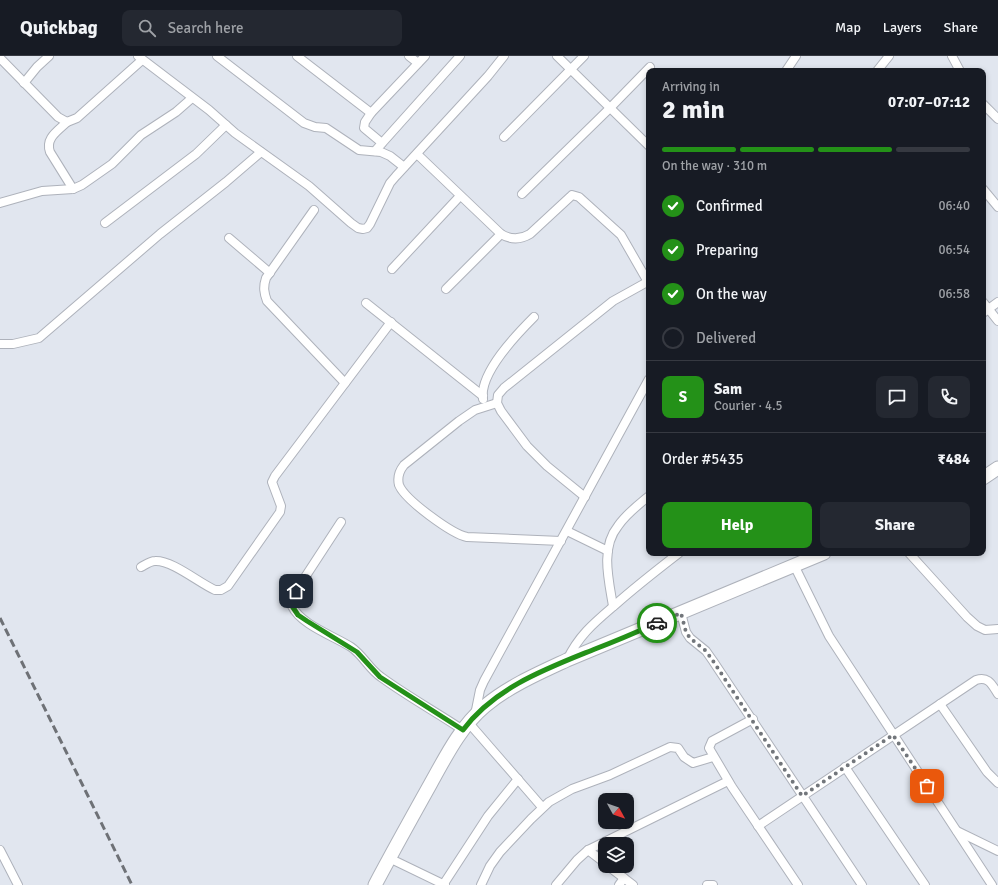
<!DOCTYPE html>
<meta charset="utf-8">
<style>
body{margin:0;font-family:Signika,sans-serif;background:#242831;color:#f1f3f6;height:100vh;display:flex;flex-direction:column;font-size:15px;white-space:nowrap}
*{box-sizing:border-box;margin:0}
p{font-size:13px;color:#9ea1a6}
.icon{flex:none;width:22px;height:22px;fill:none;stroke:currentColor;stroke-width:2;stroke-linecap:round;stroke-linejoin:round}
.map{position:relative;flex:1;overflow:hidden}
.side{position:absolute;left:646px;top:12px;width:340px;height:488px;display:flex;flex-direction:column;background:#171b24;border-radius:8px;box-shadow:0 2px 6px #0003}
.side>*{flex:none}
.needle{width:26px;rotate:130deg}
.buttons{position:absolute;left:598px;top:737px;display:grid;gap:8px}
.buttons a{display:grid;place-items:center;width:36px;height:36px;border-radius:8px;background:#171b24;box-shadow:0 2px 6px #0003;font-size:20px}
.pin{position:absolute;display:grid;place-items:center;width:34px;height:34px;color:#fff;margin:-17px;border-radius:8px;box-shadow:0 2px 6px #0006}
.courier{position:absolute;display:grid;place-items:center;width:40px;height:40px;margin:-20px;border:3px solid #249118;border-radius:50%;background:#fff;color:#222;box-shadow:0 1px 5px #0007}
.head em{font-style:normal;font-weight:700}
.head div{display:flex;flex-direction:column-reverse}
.head{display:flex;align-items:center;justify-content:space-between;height:68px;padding:0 16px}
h1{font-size:26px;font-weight:700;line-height:30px}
.bar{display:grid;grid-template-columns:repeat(4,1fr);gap:6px 4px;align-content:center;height:48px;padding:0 16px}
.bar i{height:5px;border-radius:3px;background:#363941}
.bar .current{background:#249118}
.bar p{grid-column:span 4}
.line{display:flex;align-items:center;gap:10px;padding:0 16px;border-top:1px solid #363941}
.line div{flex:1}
.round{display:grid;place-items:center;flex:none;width:42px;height:42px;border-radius:8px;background:#242831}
ol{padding:0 16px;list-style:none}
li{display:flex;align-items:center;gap:12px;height:44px}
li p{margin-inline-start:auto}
li .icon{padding:4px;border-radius:50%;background:#249118;color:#fff;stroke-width:4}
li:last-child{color:#9ea1a6}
li i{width:22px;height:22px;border:2px solid #363941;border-radius:50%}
.button{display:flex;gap:8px;margin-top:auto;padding:8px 16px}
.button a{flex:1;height:46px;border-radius:8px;background:#249118;color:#fff;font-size:16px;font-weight:700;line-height:46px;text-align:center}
.button a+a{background:#242831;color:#f1f3f6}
header{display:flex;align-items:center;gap:24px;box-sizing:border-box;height:56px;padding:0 20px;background:#171b24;border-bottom:1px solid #363941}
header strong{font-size:19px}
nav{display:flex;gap:22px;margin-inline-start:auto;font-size:14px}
.search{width:280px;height:36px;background:#242831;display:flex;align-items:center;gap:10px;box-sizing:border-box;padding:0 14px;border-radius:8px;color:#9ea1a6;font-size:15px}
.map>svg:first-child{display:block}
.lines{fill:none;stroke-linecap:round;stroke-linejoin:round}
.street-casing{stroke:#aeb2bb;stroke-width:10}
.primary-casing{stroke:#aeb2bb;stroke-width:15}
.street{stroke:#fff;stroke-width:8}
.primary{stroke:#fff;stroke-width:13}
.rail{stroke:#6e7176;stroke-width:3;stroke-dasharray:8 4;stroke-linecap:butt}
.done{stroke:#72767b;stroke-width:4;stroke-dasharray:0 7.2}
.route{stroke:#249118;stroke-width:5}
</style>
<header>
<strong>Quickbag</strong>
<div class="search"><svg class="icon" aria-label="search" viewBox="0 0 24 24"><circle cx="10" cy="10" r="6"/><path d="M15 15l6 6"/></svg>Search here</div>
<nav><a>Map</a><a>Layers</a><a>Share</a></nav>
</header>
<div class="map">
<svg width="998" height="829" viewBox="0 0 998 829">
<rect width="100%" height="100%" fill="#e1e6ef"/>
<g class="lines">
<!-- street casing -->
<g class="street-casing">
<g id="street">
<path d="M138 0 209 54 235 77 309 130 351 167 358 172 363 173 367 172 370 168 390 127 396 120 488 20 504 0"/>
<path d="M217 0 304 67 315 71 326 72 359 94 381 96 390 100 404 111"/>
<path d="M297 0 371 57"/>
<path d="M409 0 418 7"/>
<path d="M557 0 649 90"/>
<path d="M952 0 960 15"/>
<path d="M0 2 58 61 67 66 77 62 142 4"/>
<path d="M786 15 796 0"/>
<path d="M877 15 889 0"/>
<path d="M24 27 37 11 49 0"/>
<path d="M983 48 998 63"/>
<path d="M67 66C58 75 45 82 50 96L73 133"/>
<path d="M504 81 584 0"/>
<path d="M382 87 364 72 365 66 371 57 425 0"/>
<path d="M375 95 460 0"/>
<path d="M417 98 501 178C511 184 520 184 530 178L570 141 572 139 579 141 621 179 648 226"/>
<path d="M983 133 998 151"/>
<path d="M522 138 610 52 650 11"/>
<path d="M0 147 42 135 73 133 82 129 112 108 141 79 176 56 192 42"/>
<path d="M314 154 266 222C263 231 264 237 267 245L345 327"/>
<path d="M105 167 196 98 226 69"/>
<path d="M229 182 270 217"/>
<path d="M392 213 460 140"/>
<path d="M446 233 501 178"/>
<path d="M983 246 998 265"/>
<path d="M366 247 483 340"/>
<path d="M983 257 998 246"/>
<path d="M0 288H13L39 282 160 178 226 126 261 96"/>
<path d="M483 343C479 317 517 278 534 261"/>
<path d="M497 347 475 354 459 365 404 409C400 414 397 421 399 429 405 444 452 478 467 481L561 485"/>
<path d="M585 441 547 410 527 390 501 355 497 347 498 339 504 332 613 245 649 225"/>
<path d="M341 466 296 535 292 550C301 569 334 580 351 591 363 599 369 613 381 621 407 640 436 656 463 674"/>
<path d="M567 475 608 495"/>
<path d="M909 497 967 561 977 570 985 574 998 573"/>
<path d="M794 509 829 580 992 829"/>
<path d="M141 511C145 509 150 505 155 505 172 504 199 527 215 534H221L228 530 280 456 281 450 272 426 275 420 391 266"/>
<path d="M613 550C609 525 600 492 618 470 626 458 638 449 649 440"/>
<path d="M681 557 686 576 690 582 706 595 713 605 862 829"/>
<path d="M567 604C579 579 594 567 615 549 635 531 657 514 679 497"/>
<path d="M940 648 987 716 998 727"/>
<path d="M475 659 480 634 484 625 649 323"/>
<path d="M753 663 712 685 709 692 732 731 798 829"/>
<path d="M468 666 542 751"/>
<path d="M845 711 925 829"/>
<path d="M758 770 976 624C989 620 992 629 998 638"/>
<path d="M957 775 998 795"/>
<path d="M0 794 18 829"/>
<path d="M588 794 605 807"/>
<path d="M389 802 445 829"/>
<path d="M608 810 633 829"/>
<path d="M443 829 488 760 518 723"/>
<path d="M481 829 490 810 500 796 531 763 549 746 572 733 610 719 670 691 678 692 684 701 693 707 713 701"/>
<path d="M556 829 577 804 588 794 728 725"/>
<path d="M619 829 624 822"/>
<path d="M707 829H713"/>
</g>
</g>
<!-- primary casing -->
<g class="primary-casing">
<g id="primary">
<path d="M983 422 998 412"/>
<path d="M375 829C393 795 412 761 431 727 446 700 461 670 485 650 509 630 539 617 567 604L824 497"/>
</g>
</g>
<!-- street -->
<use href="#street" class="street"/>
<!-- primary -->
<use href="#primary" class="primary"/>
<!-- rail -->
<path class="rail" d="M0 562 132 829"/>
</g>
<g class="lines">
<!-- done -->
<path class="done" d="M657 567 681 557 686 576 690 582 706 595 713 605 802 740 893 679 927 730"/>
<!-- route -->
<path class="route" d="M296 535 292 550 298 559 307 565 357 596 380 621 463 674C495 631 548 612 595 593 616 585 637 576 657 567"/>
</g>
</svg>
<div class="buttons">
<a><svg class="needle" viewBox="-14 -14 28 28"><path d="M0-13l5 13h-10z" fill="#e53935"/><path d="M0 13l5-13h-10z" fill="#9ea1a6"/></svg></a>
<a><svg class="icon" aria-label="layers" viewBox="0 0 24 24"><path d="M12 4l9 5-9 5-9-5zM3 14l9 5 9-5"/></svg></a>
</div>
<div class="pin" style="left:927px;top:730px;background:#ea580c"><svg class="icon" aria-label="bag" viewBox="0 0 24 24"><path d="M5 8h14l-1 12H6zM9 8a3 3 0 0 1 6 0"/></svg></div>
<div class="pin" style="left:296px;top:535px;background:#1f2937"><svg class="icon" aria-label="home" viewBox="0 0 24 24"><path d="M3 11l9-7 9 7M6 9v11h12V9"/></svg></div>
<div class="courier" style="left:657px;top:567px"><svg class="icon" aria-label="car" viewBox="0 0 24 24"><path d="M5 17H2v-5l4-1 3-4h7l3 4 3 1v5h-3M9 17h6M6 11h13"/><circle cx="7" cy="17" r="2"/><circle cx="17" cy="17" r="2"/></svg></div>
<section class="side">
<div class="head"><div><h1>2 min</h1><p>Arriving in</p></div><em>07:07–07:12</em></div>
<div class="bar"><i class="current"></i><i class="current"></i><i class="current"></i><i></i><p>On the way · 310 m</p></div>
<ol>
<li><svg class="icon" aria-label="check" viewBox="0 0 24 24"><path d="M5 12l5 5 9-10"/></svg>Confirmed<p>06:40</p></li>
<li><svg class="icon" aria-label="check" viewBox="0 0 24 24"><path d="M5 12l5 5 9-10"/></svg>Preparing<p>06:54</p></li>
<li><svg class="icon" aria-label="check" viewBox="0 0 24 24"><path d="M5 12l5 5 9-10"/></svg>On the way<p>06:58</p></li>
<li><i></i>Delivered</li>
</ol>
<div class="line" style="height:72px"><b class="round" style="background:#249118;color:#fff">S</b><div><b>Sam</b><p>Courier · 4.5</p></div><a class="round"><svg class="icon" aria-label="chat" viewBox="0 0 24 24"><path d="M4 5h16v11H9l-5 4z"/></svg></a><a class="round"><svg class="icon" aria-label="phone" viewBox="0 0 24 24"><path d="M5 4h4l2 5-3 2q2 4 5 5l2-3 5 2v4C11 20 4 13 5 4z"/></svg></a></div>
<div class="line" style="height:52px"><div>Order #5435</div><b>₹484</b></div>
<div class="button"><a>Help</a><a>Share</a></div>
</section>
</div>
